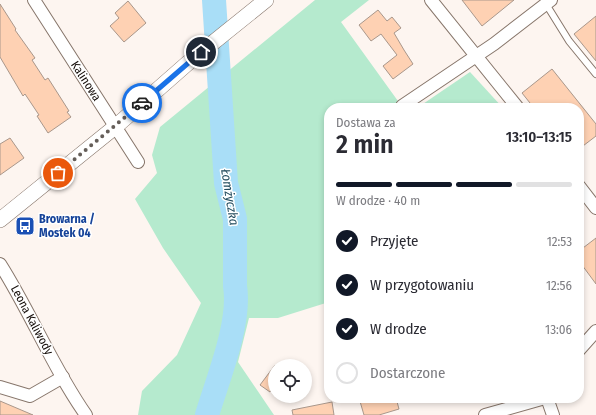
<!DOCTYPE html>
<html lang="pl">
<meta charset="utf-8">
<style>
body{margin:0;font-family:"Fira Sans Condensed",sans-serif;background:#f2f2f3;color:#2b2b33;height:100vh;display:flex;flex-direction:column;font-size:15px;white-space:nowrap}
*{box-sizing:border-box;margin:0}
p{font-size:13px;color:#7c7c81}
.icon{flex:none;width:22px;height:22px;fill:none;stroke:currentColor;stroke-width:2;stroke-linecap:round;stroke-linejoin:round}
.map{position:relative;flex:1;overflow:hidden}
.side{position:absolute;left:324px;top:103px;width:260px;height:300px;display:flex;flex-direction:column;background:#fff;border-radius:16px;box-shadow:0 2px 6px #0003}
.side>*{flex:none}
.buttons{position:absolute;left:268px;top:359px;display:grid;gap:8px}
.buttons a{display:grid;place-items:center;width:44px;height:44px;border-radius:50%;background:#fff;box-shadow:0 2px 6px #0003;font-size:20px}
.pin{position:absolute;display:grid;place-items:center;width:34px;height:34px;color:#fff;margin:-17px;border:2px solid #fff;border-radius:50%;box-shadow:0 1px 4px #0007}
.courier{position:absolute;display:grid;place-items:center;width:40px;height:40px;margin:-20px;border:3px solid #1a73e8;border-radius:50%;background:#fff;color:#222;box-shadow:0 1px 5px #0007}
.summary em{font-style:normal;font-weight:600}
.summary div{display:flex;flex-direction:column-reverse}
.summary{display:flex;align-items:center;justify-content:space-between;height:68px;padding:0 12px}
h1{font-size:26px;font-weight:600;line-height:30px}
.bar{display:grid;grid-template-columns:repeat(4,1fr);gap:6px 4px;align-content:center;height:48px;padding:0 12px}
.bar i{height:5px;border-radius:3px;background:#e1e1e2}
.bar .current{background:#111827}
.bar p{grid-column:span 4}
ol{padding:0 12px;list-style:none}
li{display:flex;align-items:center;gap:12px;height:44px}
li p{margin-inline-start:auto}
li .icon{padding:4px;border-radius:50%;background:#111827;color:#fff;stroke-width:4}
li:last-child{color:#7c7c81}
li i{width:22px;height:22px;border:2px solid #e1e1e2;border-radius:50%}
.map>svg:first-child{display:block}
.green{fill:#b5eace}
.lines{fill:none;stroke-linecap:round;stroke-linejoin:round}
.river{stroke:#a9def7;stroke-width:24}
.building{fill:#fed1b3;stroke:#a9978b}
.service-casing{stroke:#87766b;stroke-width:8}
.minor-casing{stroke:#87766b;stroke-width:14}
.tertiary-casing{stroke:#87766b;stroke-width:16}
.service{stroke:#fff;stroke-width:6}
.minor{stroke:#fff;stroke-width:12}
.tertiary{stroke:#fff;stroke-width:15}
.done{stroke:#655e59;stroke-width:4;stroke-dasharray:0 7.2}
.route{stroke:#1a73e8;stroke-width:5}
.labels{text-anchor:middle;dominant-baseline:central;stroke-width:3;stroke-linejoin:round;paint-order:stroke}
.street-label{font-size:12px;fill:#130c08;stroke:#fff}
.transit-label{font-size:12px;font-weight:bold;fill:#164399;stroke:#fff;text-anchor:start}
.water-label{font-size:13px;font-style:italic;fill:#224b5d;stroke:#fff}
</style>
<div class="map">
<svg width="596" height="415" viewBox="0 0 596 415">
<rect width="100%" height="100%" fill="#fdf5f0"/>
<!-- green -->
<g class="green">
<path d="M315 0H369L341 22 403 108H329V302L278 318H249L238 362 274 415H138L142 391 177 355 201 303 163 248 135 199 157 173 152 155 160 127Z"/>
<path d="M470 72 503 108H417Z"/>
</g>
<g class="lines">
<!-- river -->
<path class="river" d="M207 415C218 378 241 323 235 286V219L226 183 214 0"/>
</g>
<!-- building -->
<g class="building">
<path d="M462 0H514L482 26Z"/>
<path d="M128 1 146 23 124 42 110 26 119 18 115 13Z"/>
<path d="M0 4 16 29 15 30 35 58 32 60 45 80 48 78 69 111 67 112 71 117 48 133 37 116 39 115 25 94 23 96 0 57Z"/>
<path d="M378 10 387 21 392 17 401 28 394 33 404 50 413 64 393 79 383 66 397 55 381 34 371 41 359 25Z"/>
<path d="M596 16V61L574 34Z"/>
<path d="M552 69 596 124V136L579 149V108H534L522 93Z"/>
<path d="M10 138 24 158 0 175V144Z"/>
<path d="M596 238V284L579 261V251Z"/>
<path d="M275 365V384L270 392 260 385Z"/>
<path d="M359 398H396L399 409 379 415H364Z"/>
<path d="M0 401 33 415H0Z"/>
<path d="M332 402 334 415H293L292 410Z"/>
</g>
<g class="lines">
<!-- service casing -->
<g class="service-casing">
<path id="service" d="M546 4 569 41 596 74"/>
</g>
<!-- minor casing -->
<g class="minor-casing">
<g id="minor">
<path d="M34 0 138 162"/>
<path d="M431 0 518 108"/>
<path d="M402 106 494 44 551 0"/>
<path d="M579 186 596 208"/>
<path d="M0 264C31 313 53 368 86 415"/>
<path d="M579 350 596 331"/>
<path d="M0 387 30 396 63 377"/>
<path d="M547 398 553 415"/>
<path d="M485 415 545 398"/>
</g>
</g>
<!-- tertiary casing -->
<g class="tertiary-casing">
<path id="tertiary" d="M0 220 115 127 189 62 266 0"/>
</g>
<!-- service -->
<use href="#service" class="service"/>
<!-- minor -->
<use href="#minor" class="minor"/>
<!-- tertiary -->
<use href="#tertiary" class="tertiary"/>
</g>
<g class="lines">
<!-- done -->
<path class="done" d="M58 173 142 103"/>
<!-- route -->
<path class="route" d="M142 103 201 52"/>
</g>
<!-- icons -->
<defs>
<g id="bus-square" transform="scale(1)"><rect x="-9" y="-9" width="18" height="18" rx="4" fill="#1a4fb4" stroke="#fff"/><path d="M-5-6H5V4H4V6H2V4H-2V6H-4V4H-5ZM-3.5-4V0h7V-4ZM-3.5 1.2v1.5H-2V1.2ZM2 1.2v1.5H3.5V1.2Z" fill="#fff"/></g>
</defs>
<g fill-rule="evenodd">
<use href="#bus-square" x="25" y="226"/>
</g>
<g class="labels">
<!-- street labels -->
<g class="street-label">
<text transform="translate(86 81) rotate(57)">Kalinowa</text>
<text transform="translate(32 320) rotate(62)">Leona Kaliwody</text>
</g>
<!-- transit labels -->
<g class="transit-label">
<text x="39" y="219">Browarna /<tspan x="39" dy="14">Mostek 04</tspan></text>
</g>
<!-- water labels -->
<g class="water-label">
<text transform="translate(230 197) rotate(81)">Łomżyczka</text>
</g>
</g>
</svg>
<div class="buttons">
<a><svg class="icon" aria-label="locate" viewBox="0 0 24 24"><circle cx="12" cy="12" r="6"/><path d="M12 2v4M12 18v4M2 12h4M18 12h4"/></svg></a>
</div>
<div class="pin" style="left:58px;top:173px;background:#ea580c"><svg class="icon" aria-label="bag" viewBox="0 0 24 24"><path d="M5 8h14l-1 12H6zM9 8a3 3 0 0 1 6 0"/></svg></div>
<div class="pin" style="left:201px;top:52px;background:#1f2937"><svg class="icon" aria-label="home" viewBox="0 0 24 24"><path d="M3 11l9-7 9 7M6 9v11h12V9"/></svg></div>
<div class="courier" style="left:142px;top:103px"><svg class="icon" aria-label="car" viewBox="0 0 24 24"><path d="M5 17H2v-5l4-1 3-4h7l3 4 3 1v5h-3M9 17h6M6 11h13"/><circle cx="7" cy="17" r="2"/><circle cx="17" cy="17" r="2"/></svg></div>
<section class="side">
<div class="summary"><div><h1>2 min</h1><p>Dostawa za</p></div><em>13:10–13:15</em></div>
<div class="bar"><i class="current"></i><i class="current"></i><i class="current"></i><i></i><p>W drodze · 40 m</p></div>
<ol>
<li><svg class="icon" aria-label="check" viewBox="0 0 24 24"><path d="M5 12l5 5 9-10"/></svg>Przyjęte<p>12:53</p></li>
<li><svg class="icon" aria-label="check" viewBox="0 0 24 24"><path d="M5 12l5 5 9-10"/></svg>W przygotowaniu<p>12:56</p></li>
<li><svg class="icon" aria-label="check" viewBox="0 0 24 24"><path d="M5 12l5 5 9-10"/></svg>W drodze<p>13:06</p></li>
<li><i></i>Dostarczone</li>
</ol>
</section>
</div>
